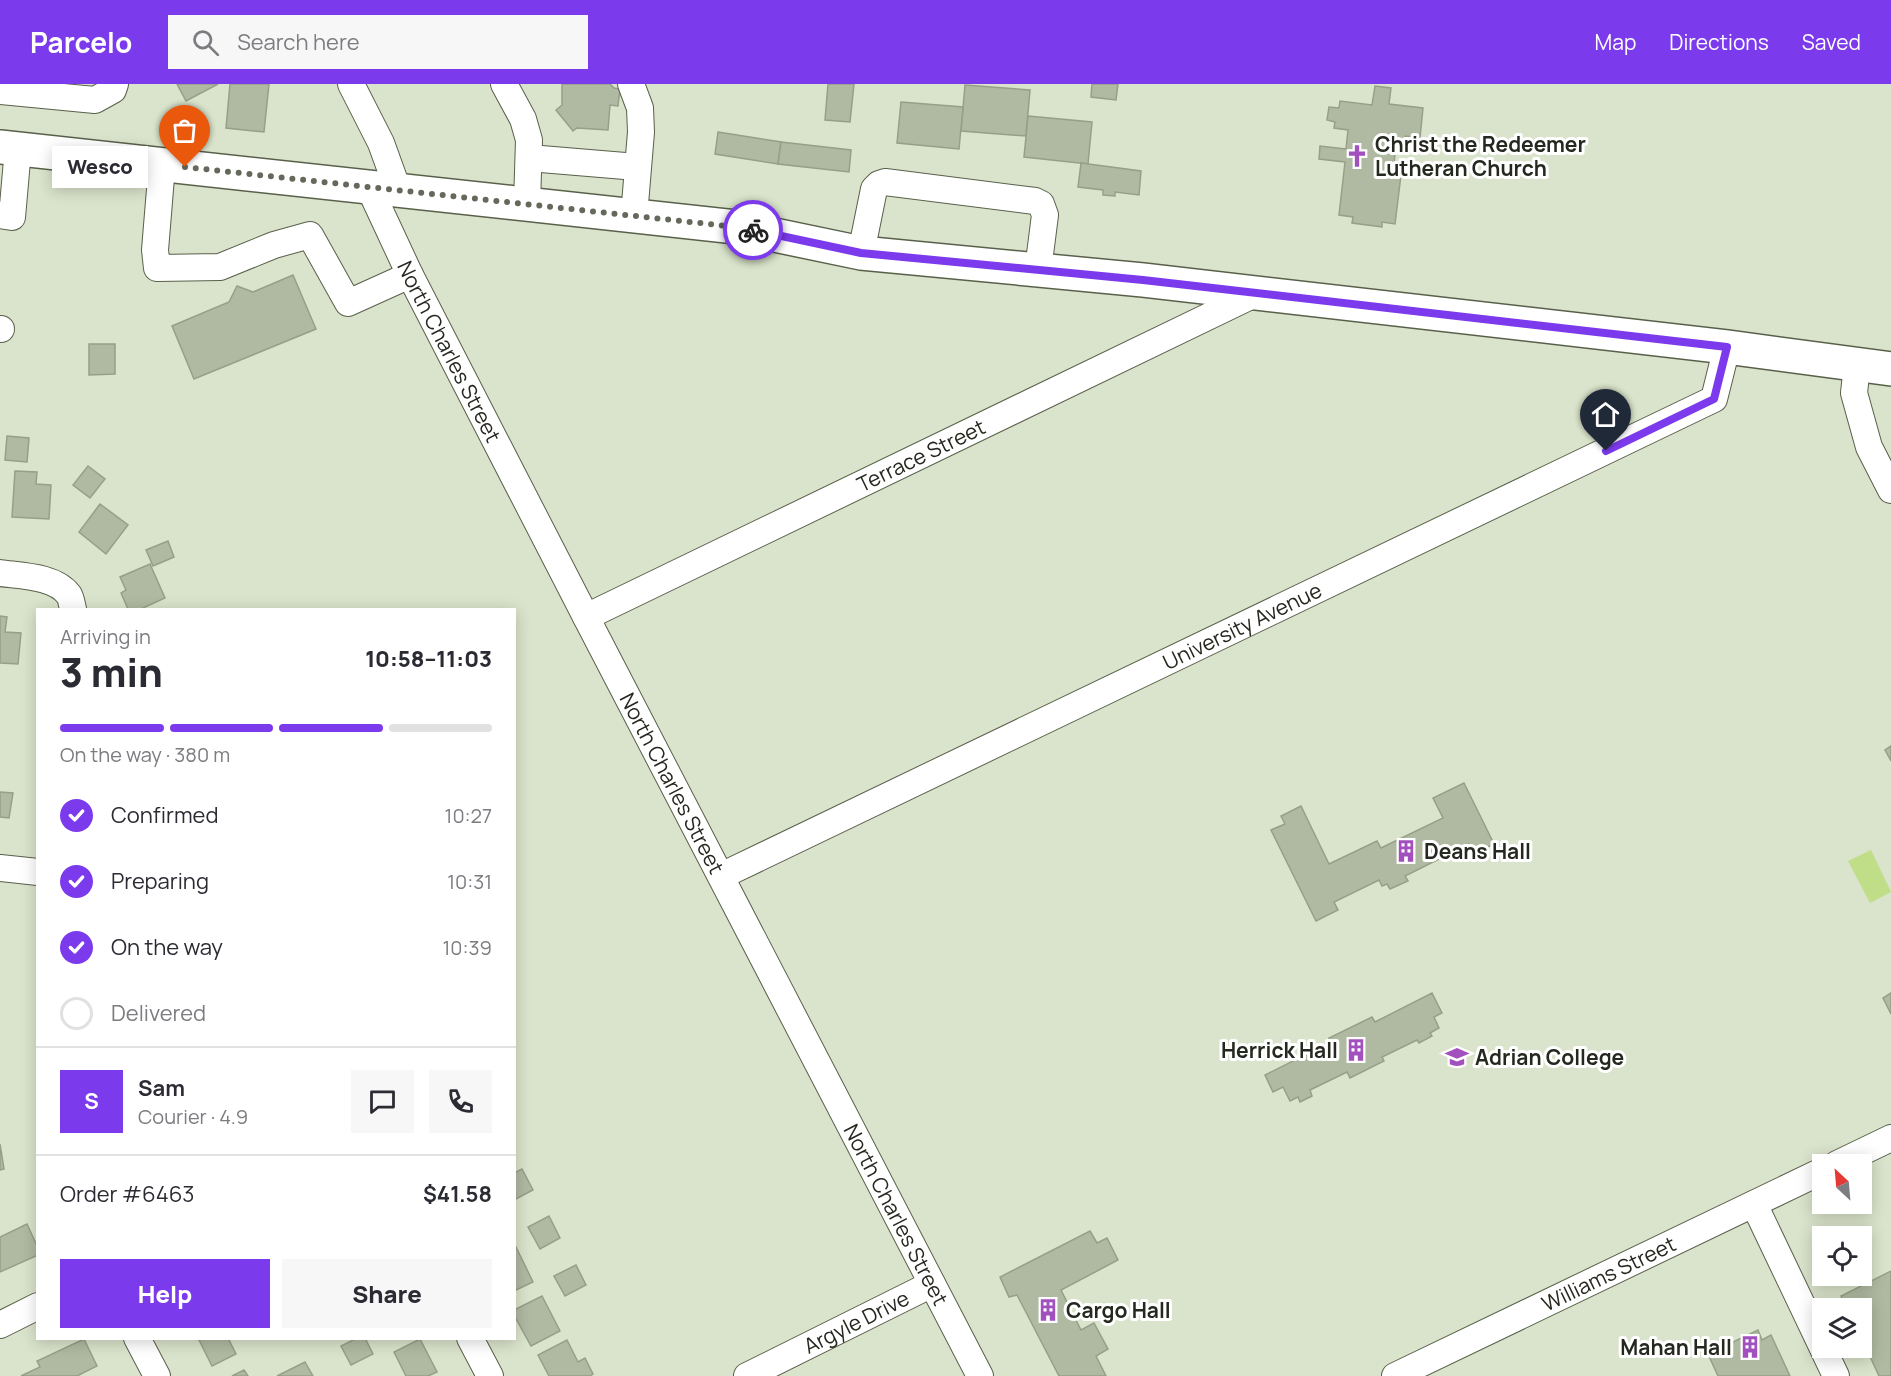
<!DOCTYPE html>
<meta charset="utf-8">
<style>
body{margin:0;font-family:Manrope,sans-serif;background:#f7f7f7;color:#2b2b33;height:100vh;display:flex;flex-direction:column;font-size:22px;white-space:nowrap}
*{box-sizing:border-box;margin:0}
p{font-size:20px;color:#7c7c81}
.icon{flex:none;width:33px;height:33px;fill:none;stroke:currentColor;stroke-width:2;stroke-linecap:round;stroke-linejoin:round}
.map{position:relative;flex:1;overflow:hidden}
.details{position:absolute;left:36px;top:524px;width:480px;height:732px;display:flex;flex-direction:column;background:#fff;border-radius:0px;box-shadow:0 3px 15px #0003}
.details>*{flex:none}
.needle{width:39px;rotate:334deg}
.buttons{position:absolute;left:1812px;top:1070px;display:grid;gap:12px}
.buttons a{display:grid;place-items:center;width:60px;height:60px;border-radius:0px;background:#fff;box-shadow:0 3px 15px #0003;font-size:30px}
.pin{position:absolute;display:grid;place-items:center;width:51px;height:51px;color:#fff;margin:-62px -26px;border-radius:50% 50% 50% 0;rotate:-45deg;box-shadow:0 0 6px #0007}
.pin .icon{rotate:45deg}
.courier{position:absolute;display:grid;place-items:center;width:60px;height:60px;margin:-30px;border:4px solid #7c3aed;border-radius:50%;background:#fff;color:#222;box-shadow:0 2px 8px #0007}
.bubble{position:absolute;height:42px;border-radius:0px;background:#fff;box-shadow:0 3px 15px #0003;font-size:20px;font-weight:800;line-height:42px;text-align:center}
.overview em{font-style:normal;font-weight:800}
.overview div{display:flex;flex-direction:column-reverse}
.overview{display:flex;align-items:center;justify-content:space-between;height:102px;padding:0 24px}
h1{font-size:39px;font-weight:800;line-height:45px}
.bar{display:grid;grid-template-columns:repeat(4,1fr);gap:9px 6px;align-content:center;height:72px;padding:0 24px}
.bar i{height:8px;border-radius:4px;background:#e1e1e2}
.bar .selected{background:#7c3aed}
.bar p{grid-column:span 4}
.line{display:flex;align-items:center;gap:15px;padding:0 24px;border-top:2px solid #e1e1e2}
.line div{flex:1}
.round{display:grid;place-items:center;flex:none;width:63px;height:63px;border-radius:0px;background:#f7f7f7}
ol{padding:0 24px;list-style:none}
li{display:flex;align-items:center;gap:18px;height:66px}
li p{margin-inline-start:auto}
li .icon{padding:6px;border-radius:50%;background:#7c3aed;color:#fff;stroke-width:4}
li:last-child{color:#7c7c81}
li i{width:33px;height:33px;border:3px solid #e1e1e2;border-radius:50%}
.primary-button{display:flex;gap:12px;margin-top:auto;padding:12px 24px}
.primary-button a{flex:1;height:69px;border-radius:0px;background:#7c3aed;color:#fff;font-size:24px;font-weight:800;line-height:69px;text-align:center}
.primary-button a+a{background:#f7f7f7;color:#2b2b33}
header{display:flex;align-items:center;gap:36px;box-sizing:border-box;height:84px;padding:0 30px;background:#7c3aed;color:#fff}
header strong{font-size:28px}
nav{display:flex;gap:33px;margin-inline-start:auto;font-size:21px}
.search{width:420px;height:54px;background:#f7f7f7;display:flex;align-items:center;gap:15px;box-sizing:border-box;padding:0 21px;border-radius:0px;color:#7c7c81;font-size:22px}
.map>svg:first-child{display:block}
.garden{fill:#c0de87}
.building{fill:#b0b9a2;stroke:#969f87;stroke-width:1.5}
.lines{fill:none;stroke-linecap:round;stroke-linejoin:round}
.minor-casing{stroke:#58604a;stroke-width:28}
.major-casing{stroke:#58604a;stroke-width:36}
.minor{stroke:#fff;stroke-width:26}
.major{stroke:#fff;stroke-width:33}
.done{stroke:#64695b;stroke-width:6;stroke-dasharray:0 10.8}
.route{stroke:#7c3aed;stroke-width:8}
.labels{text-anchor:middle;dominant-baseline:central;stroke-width:6;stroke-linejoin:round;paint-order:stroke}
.poi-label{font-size:21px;font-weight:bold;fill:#24281f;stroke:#fff;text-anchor:start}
.street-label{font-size:21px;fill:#24281f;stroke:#fff}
</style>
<header>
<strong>Parcelo</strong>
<div class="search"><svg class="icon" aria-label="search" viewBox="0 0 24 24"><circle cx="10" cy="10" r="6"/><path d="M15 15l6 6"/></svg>Search here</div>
<nav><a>Map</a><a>Directions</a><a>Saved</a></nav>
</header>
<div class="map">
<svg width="1891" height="1292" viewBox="0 0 1891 1292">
<rect width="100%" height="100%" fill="#dae3cb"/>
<!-- garden -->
<path class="garden" d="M1871 766 1891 808 1870 819 1848 777Z"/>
<!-- building -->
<g class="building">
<path d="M177 0H218L186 17Z"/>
<path d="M230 0H269L264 48 226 44Z"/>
<path d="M562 0H610L614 4 620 5 618 22 610 21 608 46 577 44 573 47 556 26 562 21Z"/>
<path d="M828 0H854L850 38 825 36Z"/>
<path d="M1092 0H1118L1116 16 1091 13Z"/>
<path d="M965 1 1030 6 1026 52 961 47Z"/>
<path d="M1375 2 1391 4 1389 20 1423 24 1420 54 1405 52 1403 70 1395 68 1394 82 1402 83 1395 140 1382 138V143L1352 139 1353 133 1339 131 1345 78 1319 75 1320 62 1346 65 1348 46 1334 44 1335 38 1327 36 1329 23 1339 24 1340 17 1372 21Z"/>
<path d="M901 18 963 23 959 65 897 59Z"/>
<path d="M1028 32 1092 38 1088 80 1024 73Z"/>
<path d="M718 48 781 58 778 80 715 70Z"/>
<path d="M781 58 851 66 849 88 778 80Z"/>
<path d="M1081 79 1141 87 1139 111 1115 108V112L1103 111V106L1078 103Z"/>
<path d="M293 191 316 245 194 295 172 242 229 218 237 202 253 208Z"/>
<path d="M89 260H115V290L89 291Z"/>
<path d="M7 352 29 354 27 378 5 376Z"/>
<path d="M88 382 105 395 90 414 73 401Z"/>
<path d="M15 387 37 388 36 400 51 401 49 435 12 433Z"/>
<path d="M100 420 128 441 106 470 79 448Z"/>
<path d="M168 457 174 473 153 482 146 466Z"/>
<path d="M150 480 165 514 141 525H128L121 509 126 506 120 493Z"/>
<path d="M0 532 7 533 5 548 21 549 18 580 0 579Z"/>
<path d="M1891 662V677L1885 666Z"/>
<path d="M1464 699 1494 760 1474 770 1469 760 1405 792 1408 797 1390 805 1387 800 1382 802 1379 796 1334 818 1338 826 1316 837 1271 746 1285 740 1281 732 1301 722 1329 780 1377 757 1381 764 1443 734 1433 714Z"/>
<path d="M0 708 13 709 9 734 0 733Z"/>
<path d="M1432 909 1442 929 1434 933 1439 944 1430 949 1432 952 1419 959 1417 956 1382 973 1384 977 1350 994 1347 988 1310 1006 1312 1012 1300 1018 1298 1013 1290 1017 1283 1003 1273 1008 1265 991 1331 958 1329 954 1372 933 1375 938Z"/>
<path d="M1891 909V930L1883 914Z"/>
<path d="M0 1060 4 1085 0 1086Z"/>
<path d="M522 1085 533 1106 514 1116V1089Z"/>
<path d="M549 1132 560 1154 540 1165 528 1143Z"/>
<path d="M27 1140 38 1164V1171L0 1188V1153Z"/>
<path d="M1090 1147 1097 1159 1107 1154 1118 1176 1061 1206 1081 1246 1094 1239 1108 1265 1096 1272 1106 1292H1059L1017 1211 1009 1213 1000 1193Z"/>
<path d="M516 1163 533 1198 514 1207V1164Z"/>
<path d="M576 1181 586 1201 565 1212 554 1192Z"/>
<path d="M1891 1187V1292H1879L1862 1255V1224H1847L1841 1212Z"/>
<path d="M542 1212 560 1247 531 1262 514 1231V1226Z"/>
<path d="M1758 1246 1762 1256 1771 1251 1790 1292H1718L1708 1270Z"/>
<path d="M198 1254H228L236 1270 212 1282Z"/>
<path d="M357 1254H365L373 1270 351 1281 341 1262Z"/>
<path d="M84 1255 97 1282 77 1292H21L40 1283 37 1277Z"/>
<path d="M420 1255 437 1288 428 1292H406L394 1268Z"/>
<path d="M567 1256 578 1278 585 1274 593 1290 590 1292H549L538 1271Z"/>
<path d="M305 1278 313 1292H277Z"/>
<path d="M244 1286 248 1292H232Z"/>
</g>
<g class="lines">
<!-- minor casing -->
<g class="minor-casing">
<g id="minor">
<path d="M351 0 381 59 398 106"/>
<path d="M504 0 523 35 529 56 527 120"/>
<path d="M631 0 640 24 641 48 634 132"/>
<path d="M0 7 95 16 113 6 115 0"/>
<path d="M529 74 637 83"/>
<path d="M162 81 155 166 157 184 220 183 274 161 310 151 348 219 410 191"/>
<path id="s1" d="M369 103 410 191 586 533 980 1292"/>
<path d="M0 131 12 133 18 65"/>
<path d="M861 169 874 105 879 100 885 98 1035 117 1041 120 1045 131 1038 186"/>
<path d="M0 245H1"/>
<path d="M1857 281 1854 309 1869 363 1891 406"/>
<path d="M0 489C21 492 55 492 69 511 71 514 72 521 73 525"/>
<path id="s2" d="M586 533 1257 209"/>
<path d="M0 784 38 788"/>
<path id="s3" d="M721 792 1714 315 1727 263"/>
<path d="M1837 1080 1891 1054"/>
<path d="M1754 1120 1836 1292"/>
<path d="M0 1241 38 1222"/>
<path d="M137 1254 157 1292"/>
<path d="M470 1254 490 1292"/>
<path id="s4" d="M747 1292 932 1200"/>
<path id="s5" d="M1395 1292 1822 1087"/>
</g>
</g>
<!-- major casing -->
<g class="major-casing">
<path id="major" d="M0 63 736 143 861 169 1143 196 1727 263 1891 285"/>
</g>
<!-- minor -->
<use href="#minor" class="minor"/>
<!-- major -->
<use href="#major" class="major"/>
</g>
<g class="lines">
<!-- done -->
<path class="done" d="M185 83 736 143 753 146"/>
<!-- route -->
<path class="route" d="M753 146 861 169 1143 196 1727 263 1714 315 1606 367"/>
</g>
<!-- icons -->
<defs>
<g id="church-bare" transform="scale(1.8)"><path d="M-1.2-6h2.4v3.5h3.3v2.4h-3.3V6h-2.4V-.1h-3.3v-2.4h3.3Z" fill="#a350bf" stroke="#fff" stroke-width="2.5" paint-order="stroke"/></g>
<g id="building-bare" transform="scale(1.8)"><path d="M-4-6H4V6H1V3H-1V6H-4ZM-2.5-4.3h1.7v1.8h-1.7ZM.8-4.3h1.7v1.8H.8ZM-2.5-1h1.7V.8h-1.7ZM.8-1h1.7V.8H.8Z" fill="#a350bf" stroke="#fff" stroke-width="2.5" paint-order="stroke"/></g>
<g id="university-bare" transform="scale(1.8)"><path d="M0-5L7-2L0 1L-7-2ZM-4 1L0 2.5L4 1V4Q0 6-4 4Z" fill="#a350bf" stroke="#fff" stroke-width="2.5" paint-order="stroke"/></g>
</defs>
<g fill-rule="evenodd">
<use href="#church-bare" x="1357" y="72"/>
<use href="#building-bare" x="1406" y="767"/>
<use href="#building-bare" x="1356" y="966"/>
<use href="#university-bare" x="1457" y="973"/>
<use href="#building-bare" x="1048" y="1226"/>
<use href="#building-bare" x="1750" y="1263"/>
</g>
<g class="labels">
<!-- poi labels -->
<g class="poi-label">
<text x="1375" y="60">Christ the Redeemer<tspan x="1375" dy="24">Lutheran Church</tspan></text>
<text x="1424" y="767">Deans Hall</text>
<text x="1338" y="966" text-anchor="end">Herrick Hall</text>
<text x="1475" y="973">Adrian College</text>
<text x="1066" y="1226">Cargo Hall</text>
<text x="1732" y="1263" text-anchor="end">Mahan Hall</text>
</g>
<!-- street labels -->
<g class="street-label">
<text stroke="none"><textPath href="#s1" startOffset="183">North Charles Street</textPath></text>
<text stroke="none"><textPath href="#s2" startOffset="372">Terrace Street</textPath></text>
<text stroke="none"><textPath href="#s3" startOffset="578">University Avenue</textPath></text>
<text stroke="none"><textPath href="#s1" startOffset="669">North Charles Street</textPath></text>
<text stroke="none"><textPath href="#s1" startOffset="1155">North Charles Street</textPath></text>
<text stroke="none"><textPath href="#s5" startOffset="237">Williams Street</textPath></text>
<text stroke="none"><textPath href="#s4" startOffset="122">Argyle Drive</textPath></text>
</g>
</g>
</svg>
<div class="buttons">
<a><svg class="needle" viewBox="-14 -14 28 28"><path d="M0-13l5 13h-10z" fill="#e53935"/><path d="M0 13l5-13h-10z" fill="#7c7c81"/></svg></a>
<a><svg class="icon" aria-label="locate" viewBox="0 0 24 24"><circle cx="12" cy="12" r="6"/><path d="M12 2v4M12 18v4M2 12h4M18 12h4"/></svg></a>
<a><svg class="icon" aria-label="layers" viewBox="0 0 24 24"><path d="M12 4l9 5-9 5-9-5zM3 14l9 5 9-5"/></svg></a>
</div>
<div class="pin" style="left:185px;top:83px;background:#ea580c"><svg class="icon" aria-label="bag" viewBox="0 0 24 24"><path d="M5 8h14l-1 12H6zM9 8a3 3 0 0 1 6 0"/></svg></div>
<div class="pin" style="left:1606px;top:367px;background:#1f2937"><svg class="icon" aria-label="home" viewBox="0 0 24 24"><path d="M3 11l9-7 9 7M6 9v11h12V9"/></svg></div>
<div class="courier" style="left:753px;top:146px"><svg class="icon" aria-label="bike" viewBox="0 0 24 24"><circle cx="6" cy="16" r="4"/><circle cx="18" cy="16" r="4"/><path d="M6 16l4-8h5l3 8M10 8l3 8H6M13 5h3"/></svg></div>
<div class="bubble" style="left:52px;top:62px;width:96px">Wesco</div>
<section class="details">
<div class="overview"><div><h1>3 min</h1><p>Arriving in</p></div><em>10:58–11:03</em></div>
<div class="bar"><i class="selected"></i><i class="selected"></i><i class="selected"></i><i></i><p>On the way · 380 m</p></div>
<ol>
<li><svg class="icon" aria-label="check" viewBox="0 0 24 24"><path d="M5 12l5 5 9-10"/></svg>Confirmed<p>10:27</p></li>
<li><svg class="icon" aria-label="check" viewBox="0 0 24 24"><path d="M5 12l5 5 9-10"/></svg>Preparing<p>10:31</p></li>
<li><svg class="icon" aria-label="check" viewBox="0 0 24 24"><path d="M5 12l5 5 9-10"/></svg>On the way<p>10:39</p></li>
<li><i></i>Delivered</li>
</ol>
<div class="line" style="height:108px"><b class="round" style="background:#7c3aed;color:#fff">S</b><div><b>Sam</b><p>Courier · 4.9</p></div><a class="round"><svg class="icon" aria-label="chat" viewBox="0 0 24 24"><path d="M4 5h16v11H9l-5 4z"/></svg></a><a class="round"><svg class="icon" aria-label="phone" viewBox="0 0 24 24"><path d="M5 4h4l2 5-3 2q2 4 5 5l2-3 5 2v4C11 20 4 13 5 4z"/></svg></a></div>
<div class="line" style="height:78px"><div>Order #6463</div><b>$41.58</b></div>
<div class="primary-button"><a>Help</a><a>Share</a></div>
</section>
</div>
